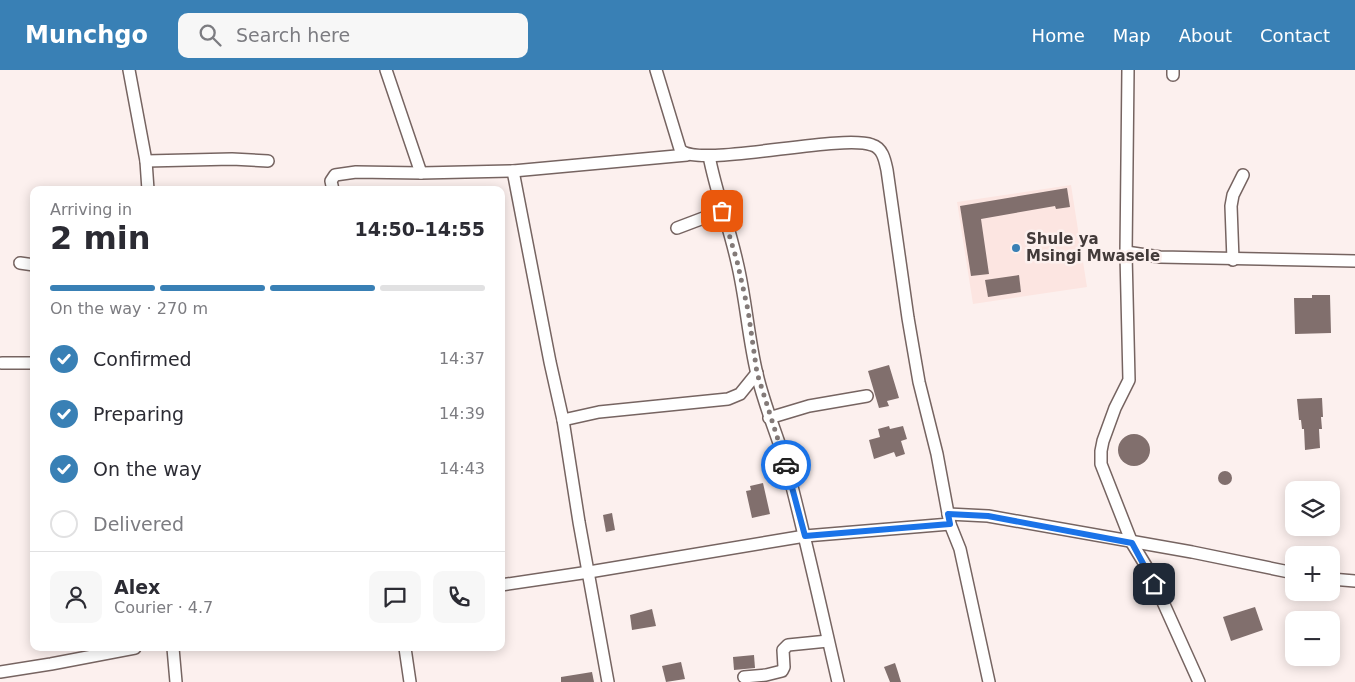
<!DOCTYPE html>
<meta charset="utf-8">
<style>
body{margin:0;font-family:"DejaVu Sans",sans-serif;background:#f7f7f7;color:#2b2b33;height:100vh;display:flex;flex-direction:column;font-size:19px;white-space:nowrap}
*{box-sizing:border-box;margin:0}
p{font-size:16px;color:#7c7c81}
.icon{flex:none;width:28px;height:28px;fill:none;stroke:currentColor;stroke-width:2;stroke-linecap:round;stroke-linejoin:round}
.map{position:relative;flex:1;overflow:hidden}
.panel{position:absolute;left:30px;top:116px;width:475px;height:465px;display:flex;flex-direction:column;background:#fff;border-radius:10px;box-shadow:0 2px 12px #0003}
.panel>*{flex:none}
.tools{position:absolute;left:1285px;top:411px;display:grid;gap:10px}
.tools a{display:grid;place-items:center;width:55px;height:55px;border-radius:10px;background:#fff;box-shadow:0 2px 12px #0003;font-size:25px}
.pin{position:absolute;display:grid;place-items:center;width:42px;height:42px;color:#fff;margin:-21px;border-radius:10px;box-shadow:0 2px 8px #0006}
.courier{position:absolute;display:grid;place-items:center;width:50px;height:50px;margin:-25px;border:4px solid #1a73e8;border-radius:50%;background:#fff;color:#222;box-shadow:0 1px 6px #0007}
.head em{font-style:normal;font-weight:800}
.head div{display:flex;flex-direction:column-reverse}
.head{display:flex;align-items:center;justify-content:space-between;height:85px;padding:0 20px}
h1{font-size:32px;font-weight:800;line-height:38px}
.bar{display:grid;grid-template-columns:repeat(4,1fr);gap:8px 5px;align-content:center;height:60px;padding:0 20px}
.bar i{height:6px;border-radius:4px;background:#e1e1e2}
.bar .on{background:#3980b5}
.bar p{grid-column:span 4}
.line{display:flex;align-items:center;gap:12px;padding:0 20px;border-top:1px solid #e1e1e2}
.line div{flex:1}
.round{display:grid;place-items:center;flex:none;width:52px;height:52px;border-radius:10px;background:#f7f7f7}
ol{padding:0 20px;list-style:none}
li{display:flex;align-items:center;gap:15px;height:55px}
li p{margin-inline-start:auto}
li .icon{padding:5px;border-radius:50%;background:#3980b5;color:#fff;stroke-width:4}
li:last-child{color:#7c7c81}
li i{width:28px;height:28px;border:2px solid #e1e1e2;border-radius:50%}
header{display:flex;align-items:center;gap:30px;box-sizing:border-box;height:70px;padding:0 25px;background:#3980b5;color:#fff}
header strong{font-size:24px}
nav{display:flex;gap:28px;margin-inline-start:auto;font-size:18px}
.search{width:350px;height:45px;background:#f7f7f7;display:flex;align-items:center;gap:12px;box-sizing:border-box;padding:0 18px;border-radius:10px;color:#7c7c81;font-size:19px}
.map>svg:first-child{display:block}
.built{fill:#fce5e1}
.building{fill:#816f6d}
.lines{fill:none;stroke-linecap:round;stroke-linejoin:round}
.street-casing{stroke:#766461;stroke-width:14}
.street{stroke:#fff;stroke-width:11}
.done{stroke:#837a78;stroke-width:5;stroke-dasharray:0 9}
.route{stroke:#1a73e8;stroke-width:6}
.poi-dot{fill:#3980b5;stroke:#fcf0ee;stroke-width:2}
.labels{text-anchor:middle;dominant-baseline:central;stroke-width:5;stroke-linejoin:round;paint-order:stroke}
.poi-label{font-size:15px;font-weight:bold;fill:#423a39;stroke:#fcf0ee;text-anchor:start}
</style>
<header>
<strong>Munchgo</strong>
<div class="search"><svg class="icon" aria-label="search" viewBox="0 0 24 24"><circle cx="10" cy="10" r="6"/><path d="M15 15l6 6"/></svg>Search here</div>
<nav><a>Home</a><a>Map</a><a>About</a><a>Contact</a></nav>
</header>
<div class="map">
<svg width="1355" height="612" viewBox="0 0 1355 612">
<rect width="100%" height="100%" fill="#fcf0ee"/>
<!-- built -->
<path class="built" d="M1071 115 1087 217 973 234 957 132Z"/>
<!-- building -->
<g class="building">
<path d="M1067 118 1070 137 1056 139 1055 136 981 149 989 204 971 206 960 136Z"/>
<path d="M1019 205 1021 222 988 227 985 210Z"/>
<path d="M1312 225H1330L1331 263 1295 264 1294 228H1312Z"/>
<path d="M889 295 899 328 887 331 889 336 879 338 868 301Z"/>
<path d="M1322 328 1323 347H1321L1322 359H1319L1320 378 1305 380 1304 359H1302L1301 350H1299L1297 329Z"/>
<path d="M889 356 890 359 903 356 907 369 901 371 905 384 896 387 894 382 874 389 869 370 880 367 878 359Z"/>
<circle cx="1134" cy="380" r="16"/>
<circle cx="1225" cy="408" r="7"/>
<path d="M763 413 770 444 752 448 746 421 751 420 750 416Z"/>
<path d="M612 443 615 460 606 462 603 445Z"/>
<path d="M1255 537 1263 560 1231 571 1223 547Z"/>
<path d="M652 539 656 556 632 560 630 545Z"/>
<path d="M754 585 755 598 734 600 733 587Z"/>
<path d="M681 592 685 609 666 612 662 596Z"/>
<path d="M895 593 897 599 901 612H890L884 597Z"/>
<path d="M592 602 594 612H561V607Z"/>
</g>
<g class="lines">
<!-- street casing -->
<g class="street-casing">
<g id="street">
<path d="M129 0 146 91 148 120"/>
<path d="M386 0 421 103"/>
<path d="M656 0 680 79C693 100 840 63 872 75 883 78 885 91 887 100L908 248 919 312 937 384 950 454 960 479 989 612"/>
<path d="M1128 0 1126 184 1129 310 1115 338 1103 371 1101 381V394L1132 473 1149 501 1199 612"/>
<path d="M1173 0V5"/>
<path d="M709 86C716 122 729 156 737 192 746 229 748 267 757 304 765 339 780 371 789 405 807 474 822 543 838 612"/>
<path d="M146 91 232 89 268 91"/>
<path d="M513 101 550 292 563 350 579 452 608 612"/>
<path d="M333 120 331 111 335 105 356 102 421 103 513 101 687 85"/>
<path d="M677 158 722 141"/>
<path d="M1126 182 1160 187 1355 191"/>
<path d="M1233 190 1231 136 1233 125 1243 105"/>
<path d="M20 193 34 195"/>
<path d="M2 293H34"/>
<path d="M769 348 809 336 867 326"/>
<path d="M563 350 599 342 728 329 740 324 757 303"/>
<path d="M948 444 988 446 1192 482 1294 503"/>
<path d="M1331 509 1355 511"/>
<path d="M501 515 589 502 805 466 950 454"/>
<path d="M173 578 176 612"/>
<path d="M405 578 410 612"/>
<path d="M0 602 51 594 135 578"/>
<path d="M744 607 766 605 782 601 784 597 783 580 788 575 828 571"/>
</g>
</g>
<!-- street -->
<use href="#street" class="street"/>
</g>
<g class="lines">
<!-- done -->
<path class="done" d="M722 141 737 191 748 240 757 303 786 395"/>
<!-- route -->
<path class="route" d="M786 395 805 466 950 454 948 444 988 446 1132 473 1154 514"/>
</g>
<!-- markers -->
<circle class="poi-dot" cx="1016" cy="178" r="5"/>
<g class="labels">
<!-- poi labels -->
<g class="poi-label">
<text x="1026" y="169">Shule ya<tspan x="1026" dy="17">Msingi Mwasele</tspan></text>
</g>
</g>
</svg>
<div class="tools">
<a><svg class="icon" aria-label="layers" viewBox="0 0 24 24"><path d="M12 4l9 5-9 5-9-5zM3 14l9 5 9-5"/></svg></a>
<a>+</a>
<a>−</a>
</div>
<div class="pin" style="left:722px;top:141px;background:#ea580c"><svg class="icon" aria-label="bag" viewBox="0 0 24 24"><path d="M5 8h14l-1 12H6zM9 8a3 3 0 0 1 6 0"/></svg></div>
<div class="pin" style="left:1154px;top:514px;background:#1f2937"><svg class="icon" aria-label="home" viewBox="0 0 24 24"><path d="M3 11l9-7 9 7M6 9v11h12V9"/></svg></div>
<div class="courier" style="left:786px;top:395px"><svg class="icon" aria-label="car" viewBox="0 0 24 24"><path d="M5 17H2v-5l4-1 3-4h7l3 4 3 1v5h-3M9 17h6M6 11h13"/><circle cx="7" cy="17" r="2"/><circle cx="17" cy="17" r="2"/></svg></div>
<section class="panel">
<div class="head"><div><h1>2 min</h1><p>Arriving in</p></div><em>14:50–14:55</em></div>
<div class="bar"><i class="on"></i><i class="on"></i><i class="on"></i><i></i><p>On the way · 270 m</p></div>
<ol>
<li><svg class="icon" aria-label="check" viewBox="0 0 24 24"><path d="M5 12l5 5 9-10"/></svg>Confirmed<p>14:37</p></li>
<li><svg class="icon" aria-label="check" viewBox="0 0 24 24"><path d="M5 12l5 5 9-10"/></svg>Preparing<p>14:39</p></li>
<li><svg class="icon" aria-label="check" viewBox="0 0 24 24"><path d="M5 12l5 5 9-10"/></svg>On the way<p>14:43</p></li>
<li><i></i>Delivered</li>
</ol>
<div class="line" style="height:90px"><a class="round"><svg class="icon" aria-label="person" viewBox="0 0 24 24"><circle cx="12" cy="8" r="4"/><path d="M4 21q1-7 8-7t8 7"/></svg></a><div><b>Alex</b><p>Courier · 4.7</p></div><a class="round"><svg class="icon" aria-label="chat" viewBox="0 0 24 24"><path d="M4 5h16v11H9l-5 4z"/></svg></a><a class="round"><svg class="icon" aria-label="phone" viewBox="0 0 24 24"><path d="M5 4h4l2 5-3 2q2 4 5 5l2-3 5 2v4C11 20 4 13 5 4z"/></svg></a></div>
</section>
</div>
